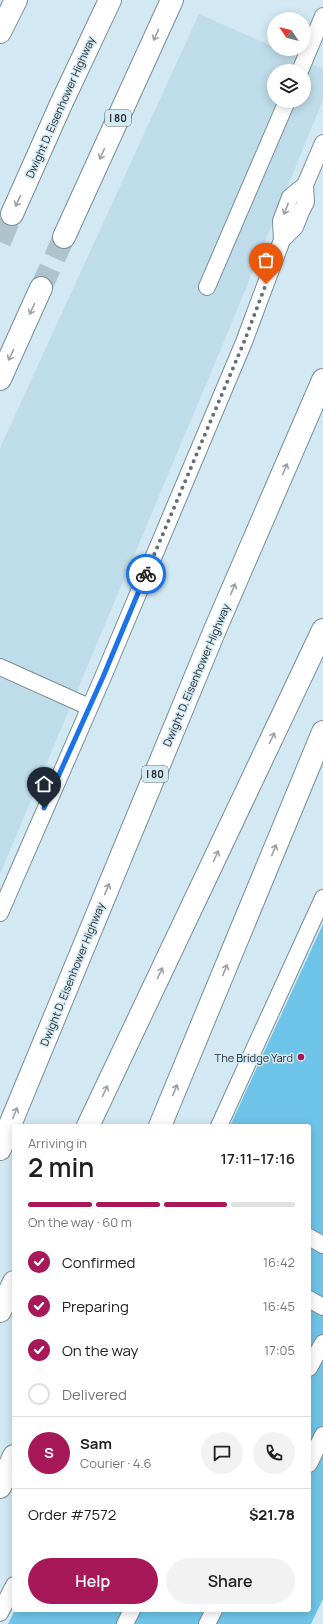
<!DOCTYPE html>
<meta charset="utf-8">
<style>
body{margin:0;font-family:Manrope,sans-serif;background:#f2f2f2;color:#202124;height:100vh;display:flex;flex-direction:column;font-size:15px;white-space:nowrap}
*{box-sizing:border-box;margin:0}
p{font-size:13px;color:#757577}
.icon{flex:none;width:22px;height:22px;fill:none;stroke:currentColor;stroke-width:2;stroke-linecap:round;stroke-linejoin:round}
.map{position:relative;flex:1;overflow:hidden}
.sheet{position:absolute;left:12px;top:1124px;width:299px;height:488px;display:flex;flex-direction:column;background:#fff;border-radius:4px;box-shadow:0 2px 10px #0003}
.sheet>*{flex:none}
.needle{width:26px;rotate:305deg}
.buttons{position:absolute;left:267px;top:12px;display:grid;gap:8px}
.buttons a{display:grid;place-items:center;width:44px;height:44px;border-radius:50%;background:#fff;box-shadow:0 2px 10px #0003;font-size:20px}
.pin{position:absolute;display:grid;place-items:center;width:34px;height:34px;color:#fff;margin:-41px -17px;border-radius:50% 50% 50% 0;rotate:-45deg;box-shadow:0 0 4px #0007}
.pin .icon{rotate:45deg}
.courier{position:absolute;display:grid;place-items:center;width:40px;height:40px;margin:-20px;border:3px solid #1a73e8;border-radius:50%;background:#fff;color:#222;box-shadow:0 1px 5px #0007}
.headline em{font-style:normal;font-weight:600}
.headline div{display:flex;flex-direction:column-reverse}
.headline{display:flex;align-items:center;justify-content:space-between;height:68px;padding:0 16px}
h1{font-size:26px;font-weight:600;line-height:30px}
.bar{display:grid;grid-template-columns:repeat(4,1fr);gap:6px 4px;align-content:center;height:48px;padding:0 16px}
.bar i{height:5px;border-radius:3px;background:#e0e0e0}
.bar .current{background:#a71858}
.bar p{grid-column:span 4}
.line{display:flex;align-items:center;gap:10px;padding:0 16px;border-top:1px solid #e0e0e0}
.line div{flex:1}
.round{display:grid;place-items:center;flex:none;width:42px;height:42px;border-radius:21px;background:#f2f2f2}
ol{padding:0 16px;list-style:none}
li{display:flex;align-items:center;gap:12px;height:44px}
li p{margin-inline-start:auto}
li .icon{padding:4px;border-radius:50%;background:#a71858;color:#fff;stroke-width:4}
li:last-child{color:#757577}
li i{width:22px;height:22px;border:2px solid #e0e0e0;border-radius:50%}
.action{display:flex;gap:8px;margin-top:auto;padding:8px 16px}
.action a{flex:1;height:46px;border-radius:24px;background:#a71858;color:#fff;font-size:16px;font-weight:600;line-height:46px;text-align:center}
.action a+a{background:#f2f2f2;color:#202124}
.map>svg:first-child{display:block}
.built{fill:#bedce9;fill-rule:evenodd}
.green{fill:#6ec4e8}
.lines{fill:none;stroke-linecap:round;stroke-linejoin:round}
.motorway-tunnel{stroke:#afc3cc;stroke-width:22;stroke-dasharray:22 11;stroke-linecap:butt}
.service-casing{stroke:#788d97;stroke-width:18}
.motorway-casing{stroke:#788d97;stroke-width:24}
.service{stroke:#fff;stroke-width:16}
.motorway{stroke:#fff;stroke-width:22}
.oneway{stroke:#9da0a2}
.done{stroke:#626f75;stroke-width:4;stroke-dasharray:0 7.2}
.route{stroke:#1a73e8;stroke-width:5}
.poi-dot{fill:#a71858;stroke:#d2e9f3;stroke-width:1.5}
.labels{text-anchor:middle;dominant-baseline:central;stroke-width:3;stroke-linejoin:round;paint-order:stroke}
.shield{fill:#d2e9f3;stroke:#59656b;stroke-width:1}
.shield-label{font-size:10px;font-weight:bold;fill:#252d31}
.street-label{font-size:11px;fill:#252d31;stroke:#d2e9f3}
.poi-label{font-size:11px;fill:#252d31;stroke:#d2e9f3;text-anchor:end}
</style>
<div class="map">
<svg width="323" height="1624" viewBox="0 0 323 1624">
<rect width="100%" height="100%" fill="#d2e9f3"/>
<!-- built -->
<path class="built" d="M199 14 274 47V49H278L323 69V100L228 332 0 874V448ZM274 71H304V101H274Z"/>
<!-- green -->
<path class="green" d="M323 924V1599L311 1624H8L15 1610H309V1126H230Z"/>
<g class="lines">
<!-- motorway-tunnel -->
<g class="motorway-tunnel">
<path d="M0 242 12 214"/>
<path d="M41 288 64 237"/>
</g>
<!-- service casing -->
<g class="service-casing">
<g id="service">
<path d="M300 71 323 16"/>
<path d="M282 240 281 221 290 197 305 185"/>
<path d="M207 287 287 101"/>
<path d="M0 667 89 707"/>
<path d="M0 913 103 677 244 342 282 240 295 227 301 212 306 202 305 185 323 143"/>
<path d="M219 1126 323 898"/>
<path d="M309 1237 323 1245"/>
<path d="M309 1299 323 1307"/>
<path d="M309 1368 323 1343"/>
<path d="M309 1464 323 1435"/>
<path d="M0 1613 14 1585"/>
<path d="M125 1624 132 1610"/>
<path d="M207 1624 214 1610"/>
</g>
</g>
<!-- motorway casing -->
<g class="motorway-casing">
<g id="motorway">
<path d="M0 32 16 0"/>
<path d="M12 214 61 104 110 0"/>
<path d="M64 237 172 0"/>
<path d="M0 379 41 288"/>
<path d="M88 1126 323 630"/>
<path d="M160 1126 323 732"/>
<path d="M0 1149 214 632 323 380"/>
<path d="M0 1311 14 1282"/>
<path d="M0 1487 14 1456"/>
</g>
</g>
<!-- service -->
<use href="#service" class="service"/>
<!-- motorway -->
<use href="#motorway" class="motorway"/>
</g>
<!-- one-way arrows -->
<defs><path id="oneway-shaft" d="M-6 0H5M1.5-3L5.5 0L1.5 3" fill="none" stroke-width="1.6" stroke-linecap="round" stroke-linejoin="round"/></defs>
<g class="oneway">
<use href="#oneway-shaft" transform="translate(156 35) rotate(114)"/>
<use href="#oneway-shaft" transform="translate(102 154) rotate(114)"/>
<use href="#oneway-shaft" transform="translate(18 201) rotate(114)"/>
<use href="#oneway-shaft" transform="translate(286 209) rotate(111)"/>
<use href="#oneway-shaft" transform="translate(32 309) rotate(114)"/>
<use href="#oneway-shaft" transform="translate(11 355) rotate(115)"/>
<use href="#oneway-shaft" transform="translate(285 469) rotate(-67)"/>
<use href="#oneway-shaft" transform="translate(233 589) rotate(-67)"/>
<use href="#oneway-shaft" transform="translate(272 738) rotate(-65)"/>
<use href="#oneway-shaft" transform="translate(274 850) rotate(-68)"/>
<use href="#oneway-shaft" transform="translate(216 856) rotate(-65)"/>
<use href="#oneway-shaft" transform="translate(107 889) rotate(-67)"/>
<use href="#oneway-shaft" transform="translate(225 970) rotate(-68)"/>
<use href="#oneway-shaft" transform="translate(160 973) rotate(-65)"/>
<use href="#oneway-shaft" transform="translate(175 1090) rotate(-68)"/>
<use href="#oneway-shaft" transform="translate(105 1091) rotate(-65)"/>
<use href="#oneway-shaft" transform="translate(15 1113) rotate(-68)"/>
</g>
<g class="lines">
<!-- done -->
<path class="done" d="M146 574 244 342 266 284"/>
<!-- route -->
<path class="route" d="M44 808 103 677 146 574"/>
</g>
<!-- markers -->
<circle class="poi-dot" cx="301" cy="1057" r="4"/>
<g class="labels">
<!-- shield labels -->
<g class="shield">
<rect x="105" y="110" width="26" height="16" rx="3"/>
<rect x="142" y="766" width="26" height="16" rx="3"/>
</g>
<g class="shield-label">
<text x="118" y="118">I 80</text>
<text x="155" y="774">I 80</text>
</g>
<!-- street labels -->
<g class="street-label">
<text transform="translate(60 107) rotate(-66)">Dwight D. Eisenhower Highway</text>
<text transform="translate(196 675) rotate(-67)">Dwight D. Eisenhower Highway</text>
<text transform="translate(72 974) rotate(-68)">Dwight D. Eisenhower Highway</text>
</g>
<!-- poi labels -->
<g class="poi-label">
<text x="293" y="1057">The Bridge Yard</text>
</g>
</g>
</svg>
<div class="buttons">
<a><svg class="needle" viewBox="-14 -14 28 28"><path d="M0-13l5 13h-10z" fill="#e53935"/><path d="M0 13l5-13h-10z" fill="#757577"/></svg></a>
<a><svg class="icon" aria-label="layers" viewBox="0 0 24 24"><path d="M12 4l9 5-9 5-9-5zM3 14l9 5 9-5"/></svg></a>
</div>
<div class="pin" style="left:266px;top:284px;background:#ea580c"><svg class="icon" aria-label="bag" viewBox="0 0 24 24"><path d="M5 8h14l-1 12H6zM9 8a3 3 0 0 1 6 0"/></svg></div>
<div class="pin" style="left:44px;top:808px;background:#1f2937"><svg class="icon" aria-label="home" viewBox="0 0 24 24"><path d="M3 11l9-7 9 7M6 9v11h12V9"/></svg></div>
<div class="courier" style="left:146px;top:574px"><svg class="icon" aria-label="bike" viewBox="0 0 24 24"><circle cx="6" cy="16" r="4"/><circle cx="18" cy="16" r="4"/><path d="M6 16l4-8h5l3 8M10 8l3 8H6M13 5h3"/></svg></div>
<section class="sheet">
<div class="headline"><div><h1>2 min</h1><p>Arriving in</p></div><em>17:11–17:16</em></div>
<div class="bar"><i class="current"></i><i class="current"></i><i class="current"></i><i></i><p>On the way · 60 m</p></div>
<ol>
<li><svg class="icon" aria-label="check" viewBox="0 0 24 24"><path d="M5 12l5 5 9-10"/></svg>Confirmed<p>16:42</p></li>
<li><svg class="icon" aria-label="check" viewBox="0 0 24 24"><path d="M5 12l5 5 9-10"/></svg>Preparing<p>16:45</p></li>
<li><svg class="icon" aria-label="check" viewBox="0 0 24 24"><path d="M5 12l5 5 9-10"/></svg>On the way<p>17:05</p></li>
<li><i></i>Delivered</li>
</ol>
<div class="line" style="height:72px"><b class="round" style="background:#a71858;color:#fff">S</b><div><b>Sam</b><p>Courier · 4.6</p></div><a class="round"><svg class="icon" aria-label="chat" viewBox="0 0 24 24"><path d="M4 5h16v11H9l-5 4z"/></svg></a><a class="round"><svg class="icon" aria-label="phone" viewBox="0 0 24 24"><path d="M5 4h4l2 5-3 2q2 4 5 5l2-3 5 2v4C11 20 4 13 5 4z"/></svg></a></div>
<div class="line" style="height:52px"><div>Order #7572</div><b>$21.78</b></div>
<div class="action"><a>Help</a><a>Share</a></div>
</section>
</div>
